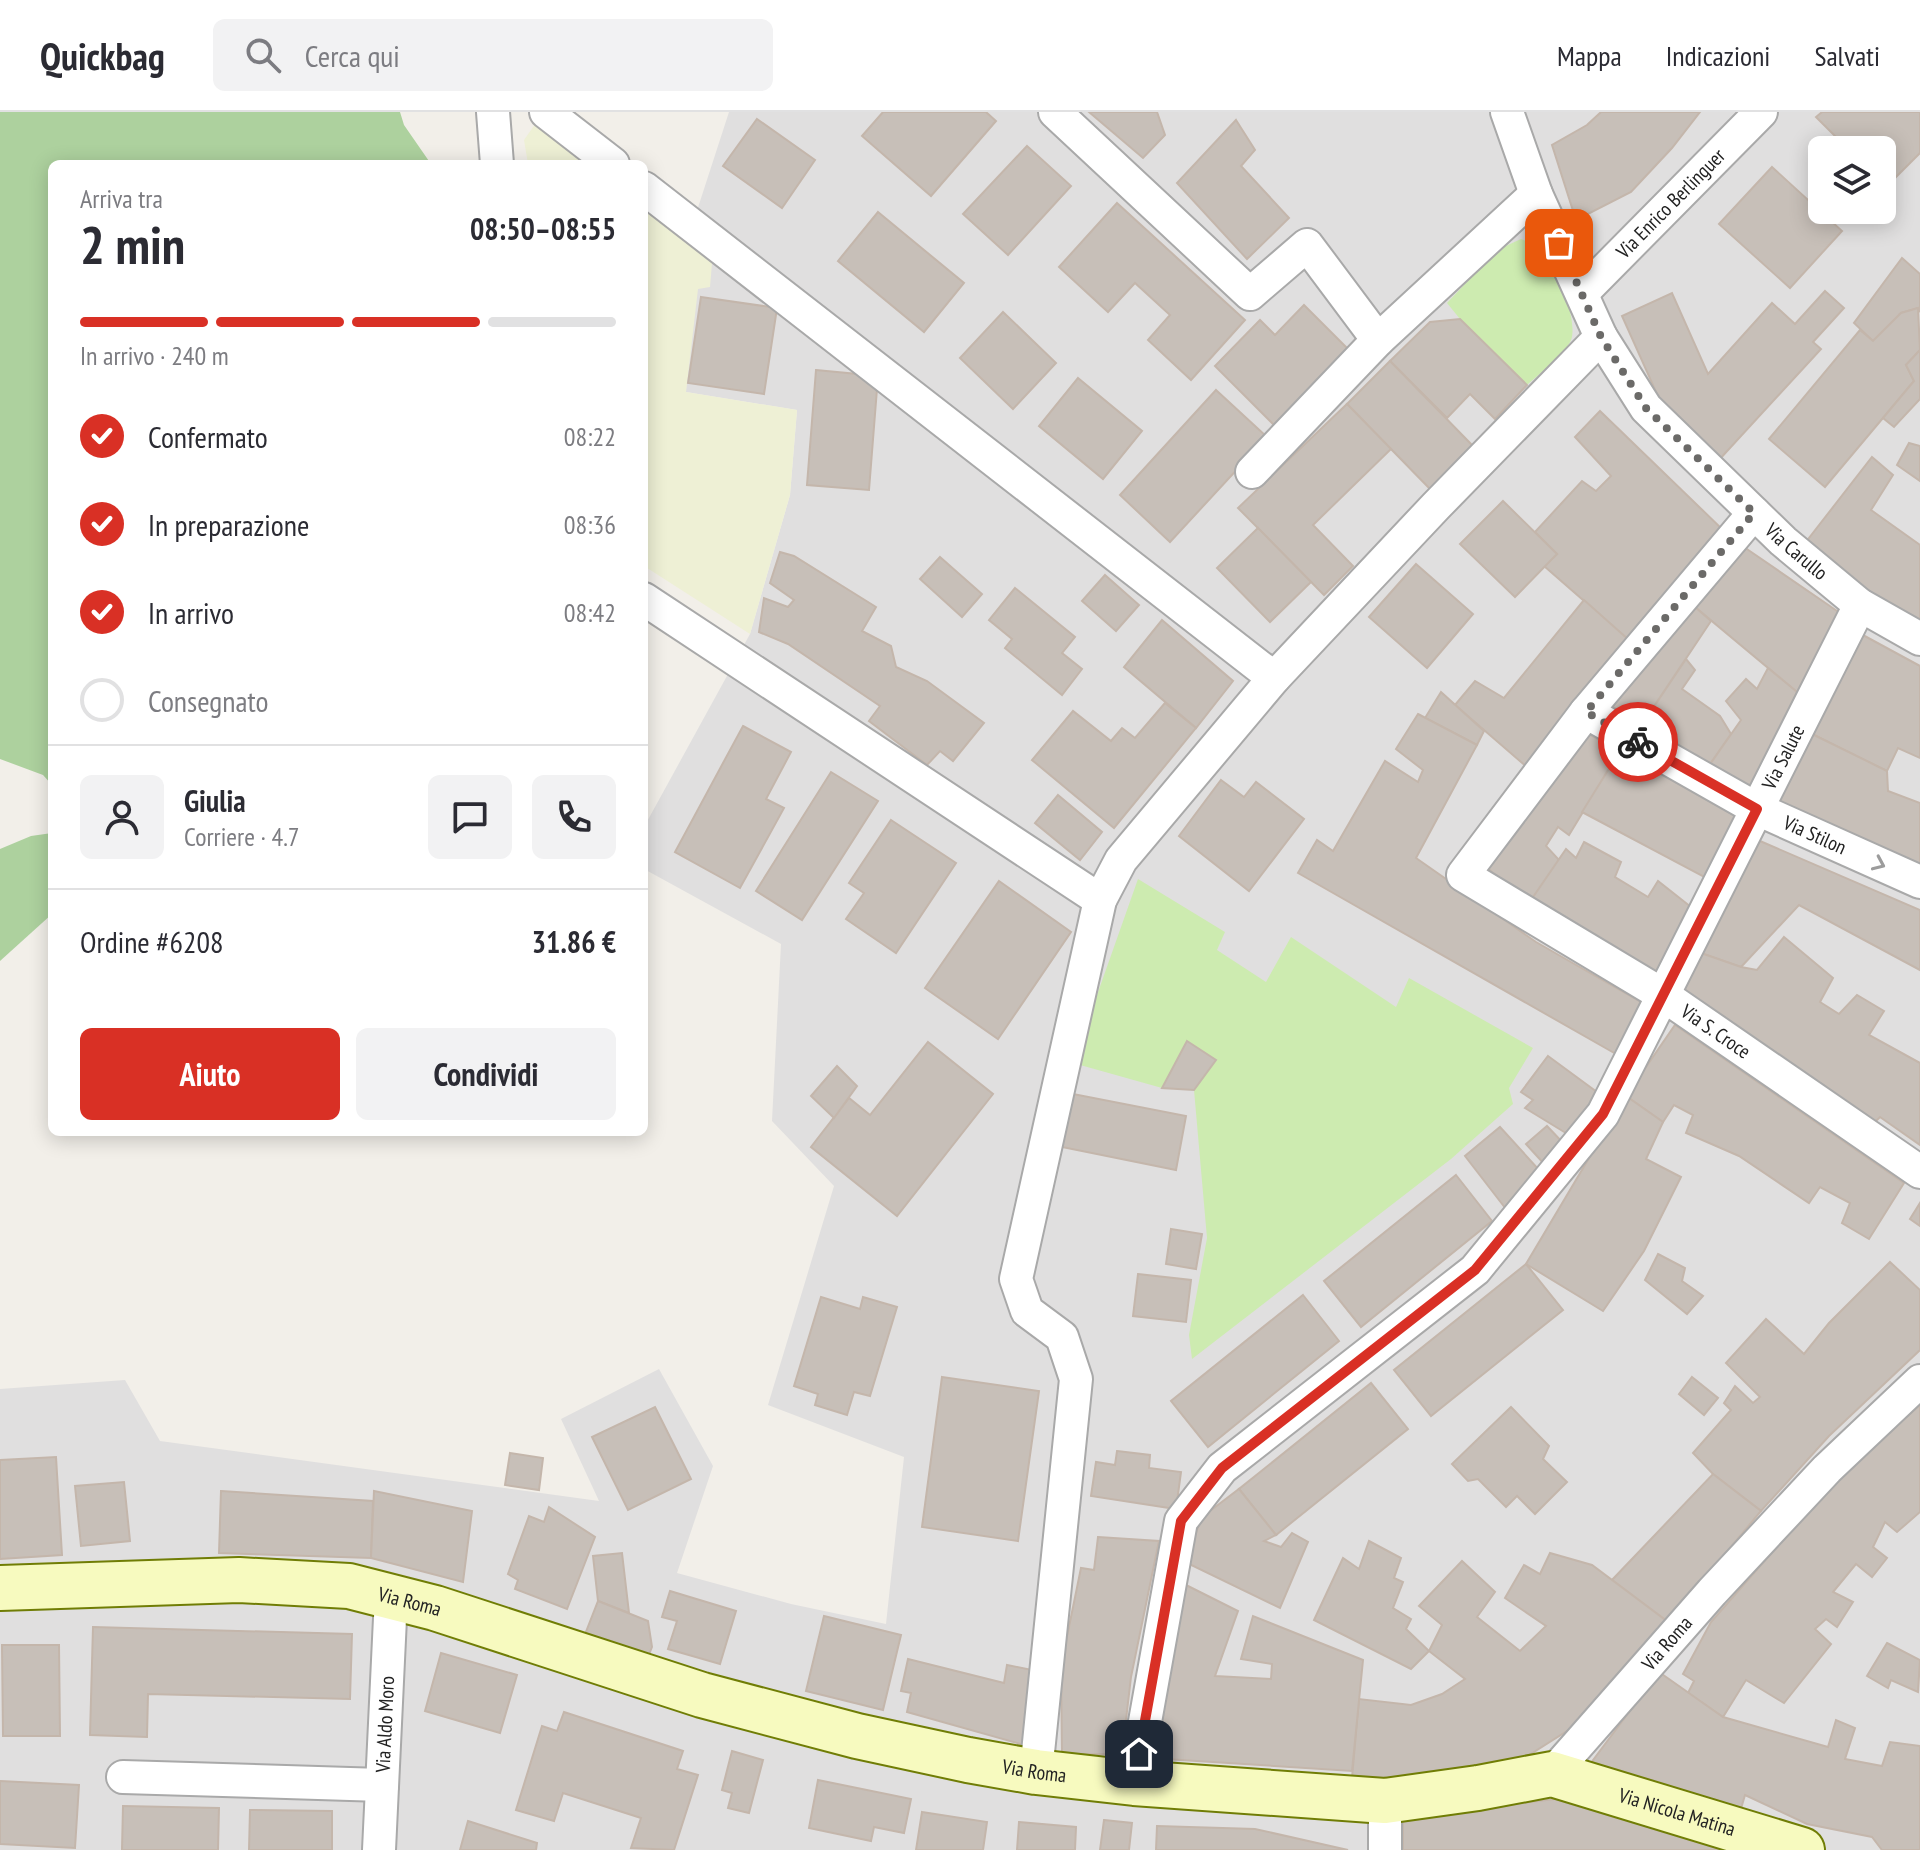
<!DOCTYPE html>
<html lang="it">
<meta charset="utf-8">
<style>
body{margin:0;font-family:"PT Sans Narrow",sans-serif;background:#f2f2f3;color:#2b2b33;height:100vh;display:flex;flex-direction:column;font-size:30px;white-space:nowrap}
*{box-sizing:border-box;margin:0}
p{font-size:26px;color:#7c7c81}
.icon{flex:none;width:44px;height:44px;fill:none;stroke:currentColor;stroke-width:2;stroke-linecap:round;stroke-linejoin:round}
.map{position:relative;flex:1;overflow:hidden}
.details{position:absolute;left:48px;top:48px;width:600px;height:976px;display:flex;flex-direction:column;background:#fff;border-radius:12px;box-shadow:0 4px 20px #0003}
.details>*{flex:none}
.tools{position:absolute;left:1808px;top:24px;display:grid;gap:16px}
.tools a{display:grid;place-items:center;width:88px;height:88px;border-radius:12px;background:#fff;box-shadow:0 4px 20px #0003;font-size:40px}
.pin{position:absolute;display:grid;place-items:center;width:68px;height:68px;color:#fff;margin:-34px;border-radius:16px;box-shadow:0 4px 12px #0006}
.courier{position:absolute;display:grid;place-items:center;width:80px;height:80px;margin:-40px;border:6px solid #d93025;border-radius:50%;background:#fff;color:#222;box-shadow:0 2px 10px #0007}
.overview em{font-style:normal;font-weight:800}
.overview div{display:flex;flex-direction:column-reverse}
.overview{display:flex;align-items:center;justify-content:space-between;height:136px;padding:0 32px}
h1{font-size:52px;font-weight:800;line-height:60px}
.bar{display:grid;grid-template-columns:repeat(4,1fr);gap:12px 8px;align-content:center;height:96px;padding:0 32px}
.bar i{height:10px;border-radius:6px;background:#e1e1e2}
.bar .active{background:#d93025}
.bar p{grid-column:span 4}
.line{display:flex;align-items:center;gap:20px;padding:0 32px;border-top:2px solid #e1e1e2}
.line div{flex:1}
.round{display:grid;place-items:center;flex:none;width:84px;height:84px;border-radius:12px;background:#f2f2f3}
ol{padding:0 32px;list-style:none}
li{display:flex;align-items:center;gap:24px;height:88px}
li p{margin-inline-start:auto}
li .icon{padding:8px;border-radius:50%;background:#d93025;color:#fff;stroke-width:4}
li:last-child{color:#7c7c81}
li i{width:44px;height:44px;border:4px solid #e1e1e2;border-radius:50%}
.action{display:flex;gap:16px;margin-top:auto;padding:16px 32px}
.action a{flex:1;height:92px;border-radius:12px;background:#d93025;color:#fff;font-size:32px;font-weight:800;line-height:92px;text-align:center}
.action a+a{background:#f2f2f3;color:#2b2b33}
header{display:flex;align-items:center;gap:48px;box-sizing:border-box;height:112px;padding:0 40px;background:#fff;border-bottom:2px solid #e1e1e2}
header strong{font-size:38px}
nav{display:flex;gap:44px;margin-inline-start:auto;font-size:28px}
.search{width:560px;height:72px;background:#f2f2f3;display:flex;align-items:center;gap:20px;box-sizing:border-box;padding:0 28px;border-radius:12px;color:#7c7c81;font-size:30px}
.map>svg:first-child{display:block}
.residential{fill:#e0dfdf;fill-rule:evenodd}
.farmland{fill:#eef0d5}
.grass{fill:#cdebb0}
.forest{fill:#add19e}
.building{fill:#c7bfb8;stroke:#c4b6ab;stroke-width:2}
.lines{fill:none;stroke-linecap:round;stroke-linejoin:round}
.street-casing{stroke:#a9a9a9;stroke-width:36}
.secondary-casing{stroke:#707d05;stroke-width:48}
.street{stroke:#fff;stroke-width:32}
.secondary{stroke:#f7fabf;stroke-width:44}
.oneway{stroke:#9c9c9c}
.done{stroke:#6b6a68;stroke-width:8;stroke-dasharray:0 14.4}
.route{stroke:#d93025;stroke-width:10}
.labels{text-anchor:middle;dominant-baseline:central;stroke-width:6;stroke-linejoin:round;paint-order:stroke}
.street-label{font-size:20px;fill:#222;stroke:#fff}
</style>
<header>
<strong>Quickbag</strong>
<div class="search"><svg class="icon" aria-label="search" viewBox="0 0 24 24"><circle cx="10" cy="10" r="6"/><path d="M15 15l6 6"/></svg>Cerca qui</div>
<nav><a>Mappa</a><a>Indicazioni</a><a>Salvati</a></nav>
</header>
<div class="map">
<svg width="1920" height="1738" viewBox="0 0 1920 1738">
<rect width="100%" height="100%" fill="#f2efe9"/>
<!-- residential -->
<path class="residential" d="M729 0H1920V1738H0V1277L125 1268 160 1329 599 1389 561 1307 659 1257 713 1354 677 1461 791 1492 886 1512 904 1345 768 1293 834 1074 772 1009 781 832 644 757V715L750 522 790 383 797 298 686 280 692 114ZM1822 38H1882V98H1822Z"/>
<!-- farmland -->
<g class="farmland">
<path d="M538 8 597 52H528L524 28Z"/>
<path d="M644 87 713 139 710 175 698 177 686 280 797 298 790 383 750 522 644 454Z"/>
</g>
<!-- grass -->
<g class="grass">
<path d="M1521 127C1526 129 1534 132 1538 135 1554 149 1579 207 1571 228 1567 240 1538 263 1527 273L1460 207 1447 191 1497 138Z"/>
<path d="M1138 767 1225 820 1217 838 1266 870 1291 825 1396 895 1409 866 1533 936 1509 976 1513 992 1451 1047 1192 1247 1189 1223 1207 1126 1194 978 1216 948 1187 929 1162 976 1073 951Z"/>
</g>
<!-- forest -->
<g class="forest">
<path d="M0 0H400L404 13 431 52H52V380L49 399 52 427V673L43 663 0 647Z"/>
<path d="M52 721V802L0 849V737L31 724Z"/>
</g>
<!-- building -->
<g class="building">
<path d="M883 0H986L996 9 931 84 862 24Z"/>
<path d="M1089 0H1157L1165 23 1143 46Z"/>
<path d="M1601 0H1700L1672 36 1631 80 1576 108 1552 33 1587 13Z"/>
<path d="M1822 0H1920V41L1886 75 1882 71V38H1849L1816 5Z"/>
<path d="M757 7 815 48 782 96 723 54Z"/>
<path d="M1236 8 1255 38 1241 54 1289 106 1247 147 1177 71Z"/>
<path d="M1027 34 1071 74 1008 143 963 102Z"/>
<path d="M1772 55 1842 119 1790 176 1719 112Z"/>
<path d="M1117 91 1245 208 1191 268 1148 228 1170 203 1135 171 1108 200 1059 155Z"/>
<path d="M878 100 964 171 924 220 838 149Z"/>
<path d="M1902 146 1920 162V200L1918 196 1901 201 1873 229 1854 211Z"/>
<path d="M1825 179 1844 196 1813 230 1821 237 1718 349 1665 300 1622 204 1672 181 1708 262 1772 191 1795 212Z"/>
<path d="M701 185 777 196 764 282 688 271Z"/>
<path d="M1304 193 1350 239 1275 314 1215 254 1260 208 1275 223Z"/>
<path d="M1918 196 1920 238 1906 253 1914 269 1825 375 1769 327 1860 218 1873 229 1901 201Z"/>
<path d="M1003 200 1056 251 1013 297 960 246Z"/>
<path d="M1460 207 1527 273 1495 307 1470 282 1447 306 1390 249 1430 210Z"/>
<path d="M1920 238V287L1894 315 1883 306 1914 269 1906 253Z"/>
<path d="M1390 249 1474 335 1431 378 1347 292Z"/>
<path d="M816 258 878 264 869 378 807 373Z"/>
<path d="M1078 266 1142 319 1103 367 1039 314Z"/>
<path d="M1216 278 1267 325 1170 430 1120 383Z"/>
<path d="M1347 292 1391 337 1313 413 1353 454 1324 483 1238 396Z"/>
<path d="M1600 299 1722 417 1630 529 1544 454 1557 442 1535 420 1582 369 1596 379 1611 364 1575 325Z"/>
<path d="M1909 331 1920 334V369L1897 353Z"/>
<path d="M1872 345 1893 363 1871 398 1920 433V516L1802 435Z"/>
<path d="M1503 389 1557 442 1515 485 1460 432Z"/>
<path d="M1258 416 1311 470 1270 510 1217 456Z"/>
<path d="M1741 433 1840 501 1797 580 1695 495Z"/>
<path d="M780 440 794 444 876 495 862 519 891 534 896 555 927 569 984 611 953 649 940 639 927 653 869 609 880 594 788 532 759 520 764 486 788 495 794 488 770 471Z"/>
<path d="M940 445 982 482 962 505 920 467Z"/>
<path d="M1416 452 1473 502 1427 556 1369 505Z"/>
<path d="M1105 463 1139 493 1116 519 1082 489Z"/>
<path d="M1015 476 1075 525 1062 541 1082 557 1062 583 1005 536 1012 527 989 508Z"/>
<path d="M1584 488 1630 529 1528 656 1455 593 1475 569 1504 586Z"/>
<path d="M1695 495 1711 509 1641 614 1605 589Z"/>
<path d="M1162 508 1233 569 1196 616 1124 555Z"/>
<path d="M1861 522 1920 554V646L1898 636 1887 659 1810 621Z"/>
<path d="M1686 547 1695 558 1682 577 1720 604 1731 622 1706 658 1641 614Z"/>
<path d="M1768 556 1797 580 1751 682 1706 658 1741 608 1726 589 1746 567 1757 577Z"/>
<path d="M1441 580 1484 619 1477 633 1425 606Z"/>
<path d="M1165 591 1196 616 1114 716 1032 648 1073 599 1111 629 1122 616 1135 626Z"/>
<path d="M1418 602 1477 633 1416 746 1536 830 1646 893 1616 942 1298 761 1317 728 1333 739 1385 649 1418 670 1423 658 1396 637Z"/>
<path d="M743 614 791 640 766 687 784 696 740 776 675 740Z"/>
<path d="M1587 621 1620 639 1569 723 1558 715 1546 734 1560 749 1529 791 1485 754Z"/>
<path d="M1810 621 1887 659 1888 679 1920 691V758L1777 693Z"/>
<path d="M1620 639 1739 706 1708 767 1582 700Z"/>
<path d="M831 660 878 689 802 808 756 779Z"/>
<path d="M1221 668 1244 685 1256 670 1304 707 1249 779 1179 724Z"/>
<path d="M1058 683 1102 720 1080 748 1035 711Z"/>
<path d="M891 708 956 751 896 841 846 807 864 781 849 771Z"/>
<path d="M1760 729 1920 798V858L1799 793 1741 855 1698 840Z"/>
<path d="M1584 730 1621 750 1615 765 1648 785 1658 769 1691 795 1656 869 1529 791 1566 737 1576 746Z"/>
<path d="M999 769 1071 820 998 927 925 876Z"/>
<path d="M1784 825 1833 866 1820 890 1839 902 1857 883 1884 899 1869 923 1920 951V1033L1880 1005 1870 1015 1679 885 1698 840 1741 855 1757 858Z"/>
<path d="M1675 913 1904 1071 1869 1127 1842 1111 1850 1091 1820 1075 1809 1091 1739 1044 1686 1021 1693 1003 1674 993 1663 1010 1626 984Z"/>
<path d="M1187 929 1216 948 1194 978 1162 976Z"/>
<path d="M928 930 993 982 897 1104 811 1035 849 986 870 1003Z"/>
<path d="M1548 944 1601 983 1574 1026 1525 996 1533 988 1521 980Z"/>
<path d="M837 954 857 974 834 1006 811 984Z"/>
<path d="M1073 982 1186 1004 1176 1058 1062 1035Z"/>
<path d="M1626 984 1663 1010 1646 1047 1681 1065 1644 1139 1603 1199 1526 1152Z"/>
<path d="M1547 1014 1566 1034 1546 1054 1526 1032Z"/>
<path d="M1500 1015 1540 1059 1506 1097 1465 1044Z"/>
<path d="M1456 1063 1492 1109 1361 1215 1324 1169Z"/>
<path d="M1920 1091V1114L1910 1107Z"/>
<path d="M1171 1117 1202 1122 1196 1157 1166 1152Z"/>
<path d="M1658 1142 1685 1156 1682 1169 1703 1184 1687 1202 1645 1168Z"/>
<path d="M1890 1150 1920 1178V1238L1829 1324 1761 1399 1713 1362 1693 1341 1731 1298 1724 1291 1735 1274 1753 1291 1760 1285 1726 1251 1766 1207 1804 1242 1829 1211Z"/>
<path d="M1526 1152 1563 1198 1431 1304 1394 1258Z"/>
<path d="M1138 1162 1191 1168 1186 1210 1133 1204Z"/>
<path d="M1303 1183 1339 1229 1208 1335 1171 1289Z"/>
<path d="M821 1185 860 1197 863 1185 897 1195 870 1284 854 1280 847 1303 815 1293 818 1282 794 1274Z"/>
<path d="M942 1265 1039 1279 1018 1429 922 1415Z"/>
<path d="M1692 1265 1718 1286 1704 1303 1679 1282Z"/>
<path d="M1371 1271 1408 1317 1276 1423 1239 1377Z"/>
<path d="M1920 1293V1400L1897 1420 1885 1410 1873 1435 1887 1446 1872 1465 1856 1452 1833 1480 1853 1490 1837 1515 1826 1507 1815 1517 1831 1532 1784 1591 1746 1568 1723 1605 1688 1581 1694 1569 1683 1562 1711 1510 1834 1370Z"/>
<path d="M655 1295 691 1367 628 1398 592 1325Z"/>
<path d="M1511 1295 1549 1334 1543 1347 1567 1370 1535 1402 1517 1384 1506 1395 1478 1367 1468 1369 1452 1352Z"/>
<path d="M1117 1339 1150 1343 1149 1356 1181 1360 1176 1397 1091 1384 1096 1350 1115 1353Z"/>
<path d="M510 1341 543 1346 539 1378 505 1373Z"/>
<path d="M56 1345 62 1443 0 1447V1348Z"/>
<path d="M1713 1362 1761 1399 1668 1510 1612 1468Z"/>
<path d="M124 1370 130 1429 81 1434 75 1374Z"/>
<path d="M1239 1377 1276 1423 1264 1429 1281 1435 1292 1421 1308 1430 1280 1496 1185 1450 1202 1405Z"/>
<path d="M221 1379 373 1389 371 1446 219 1441Z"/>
<path d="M374 1379 472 1399 463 1470 371 1446Z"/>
<path d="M549 1395 595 1425 567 1497 515 1477 518 1468 508 1462 529 1404 544 1410Z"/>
<path d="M1098 1425 1159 1429 1131 1565 1122 1642H1062L1061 1554 1081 1456 1094 1458Z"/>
<path d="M1369 1429 1401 1446 1394 1466 1403 1470 1393 1496 1411 1507 1406 1517 1429 1539 1411 1557 1314 1508 1343 1446 1359 1457Z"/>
<path d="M622 1441 629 1501 598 1489 593 1444Z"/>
<path d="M1550 1441 1592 1453 1668 1510 1586 1607 1529 1643 1497 1656 1440 1668 1352 1666 1359 1587 1411 1593 1442 1582 1465 1567 1429 1539 1442 1513 1419 1494 1462 1449 1495 1480 1477 1505 1520 1539 1546 1514 1505 1486 1524 1453 1540 1462Z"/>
<path d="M1184 1472 1238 1499 1215 1564 1271 1567 1272 1552 1241 1547 1253 1504 1363 1548 1352 1659 1150 1646Z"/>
<path d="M670 1479 736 1499 720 1552 668 1537 677 1509 662 1505Z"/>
<path d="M598 1489 648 1509 652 1535 646 1550 584 1525Z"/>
<path d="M824 1504 901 1523 883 1598 806 1579Z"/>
<path d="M93 1515 352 1522 350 1587 148 1582 147 1625 90 1623Z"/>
<path d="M1887 1531 1920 1548 1918 1580 1891 1568 1888 1576 1867 1564Z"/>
<path d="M2 1533H59L60 1624H3Z"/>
<path d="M441 1541 517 1563 500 1621 425 1599Z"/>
<path d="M908 1547 1004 1571 1007 1553 1037 1559 1024 1633 907 1600 911 1581 901 1579Z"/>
<path d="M1659 1560 1723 1605 1828 1635 1836 1608 1855 1616 1845 1647 1882 1654 1890 1630 1920 1634V1738H1882L1872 1725 1807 1712 1745 1683 1740 1700 1585 1659Z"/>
<path d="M564 1600 683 1639 677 1657 698 1663 674 1738 631 1736 641 1706 563 1681 554 1709 516 1698 542 1614 557 1619Z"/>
<path d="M732 1639 763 1648 749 1701 728 1696 732 1681 722 1678Z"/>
<path d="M818 1668 911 1687 904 1721 874 1715 871 1729 809 1716Z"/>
<path d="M0 1669 79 1673 75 1736 0 1732Z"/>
<path d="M1572 1685 1731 1738H1403V1705Z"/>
<path d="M123 1694 219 1696 218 1738H122Z"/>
<path d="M250 1698 332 1699V1738H249Z"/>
<path d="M922 1700 987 1710 983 1738H916Z"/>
<path d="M1104 1708 1132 1711 1129 1738H1100Z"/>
<path d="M468 1709 537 1731 536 1738H460Z"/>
<path d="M1019 1710 1076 1715 1075 1738H1017Z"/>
<path d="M1157 1714 1255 1717 1348 1738H1156Z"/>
</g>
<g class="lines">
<!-- street casing -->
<g class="street-casing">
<g id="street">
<path d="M493 0 497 52"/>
<path d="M546 0 613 52"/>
<path d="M1055 0 1250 182 1307 133 1378 228 1536 82"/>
<path id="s1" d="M1507 0 1536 82 1601 225 1646 296 1783 429 1860 493 1920 527"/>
<path d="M644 76 1274 566"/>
<path id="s2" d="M1582 181 1761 0"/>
<path d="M1252 360 1378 228"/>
<path id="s3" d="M1754 401 1586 600 1463 763 1663 883 1920 1060"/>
<path d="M644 487 1100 788"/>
<path id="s4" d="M1586 600 1757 697 1920 770"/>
<path d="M1036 1660 1076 1267 1062 1225 1027 1199 1016 1167 1100 788 1121 748 1274 566 1436 394 1601 225"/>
<path id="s5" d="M1552 1662 1712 1480 1827 1357 1920 1269"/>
<path d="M123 1665 382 1673"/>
<path id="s6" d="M1134 1671 1181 1409 1222 1356 1475 1158 1603 1002 1860 493"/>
<path d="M1385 1689V1738"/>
<path id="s7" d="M379 1738 391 1485"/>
</g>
</g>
<!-- secondary casing -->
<g class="secondary-casing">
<g id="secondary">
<path id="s8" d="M0 1476 239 1468 349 1474 435 1496 702 1583 857 1624 968 1648 1036 1660 1134 1671 1385 1689 1478 1676 1552 1662 1802 1738"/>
</g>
</g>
<!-- street -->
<use href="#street" class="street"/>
<!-- secondary -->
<use href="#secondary" class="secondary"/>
</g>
<!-- one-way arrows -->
<defs><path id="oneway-chevron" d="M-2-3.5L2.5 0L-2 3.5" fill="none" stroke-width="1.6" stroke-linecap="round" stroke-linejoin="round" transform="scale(2)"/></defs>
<use class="oneway" href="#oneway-chevron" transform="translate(1879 752) rotate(24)"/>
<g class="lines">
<!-- done -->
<path class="done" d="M1559 131 1601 225 1646 296 1754 401 1586 600 1638 630"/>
<!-- route -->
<path class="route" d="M1139 1642 1181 1409 1222 1356 1475 1158 1603 1002 1757 697 1638 630"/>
</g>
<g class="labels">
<!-- street labels -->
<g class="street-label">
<text stroke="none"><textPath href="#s2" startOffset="126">Via Enrico Berlinguer</textPath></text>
<text stroke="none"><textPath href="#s1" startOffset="536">Via Carullo</textPath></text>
<text stroke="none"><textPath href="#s6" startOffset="1256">Via Salute</textPath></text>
<text stroke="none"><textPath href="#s4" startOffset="260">Via Stilon</textPath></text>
<text stroke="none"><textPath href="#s3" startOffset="762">Via S. Croce</textPath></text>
<text stroke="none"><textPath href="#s8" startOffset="412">Via Roma</textPath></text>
<text stroke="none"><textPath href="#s5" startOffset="174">Via Roma</textPath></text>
<text stroke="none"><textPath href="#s7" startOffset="126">Via Aldo Moro</textPath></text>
<text stroke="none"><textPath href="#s8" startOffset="1060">Via Roma</textPath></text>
<text stroke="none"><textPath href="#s8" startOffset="1712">Via Nicola Matina</textPath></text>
</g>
</g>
</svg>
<div class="tools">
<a><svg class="icon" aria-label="layers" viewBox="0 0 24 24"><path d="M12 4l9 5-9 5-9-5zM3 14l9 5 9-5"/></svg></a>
</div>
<div class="pin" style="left:1559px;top:131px;background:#ea580c"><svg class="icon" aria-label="bag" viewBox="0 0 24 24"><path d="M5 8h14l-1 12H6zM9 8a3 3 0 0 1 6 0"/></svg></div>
<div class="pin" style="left:1139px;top:1642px;background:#1f2937"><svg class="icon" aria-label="home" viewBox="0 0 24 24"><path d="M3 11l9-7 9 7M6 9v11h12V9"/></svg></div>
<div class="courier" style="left:1638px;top:630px"><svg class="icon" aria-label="bike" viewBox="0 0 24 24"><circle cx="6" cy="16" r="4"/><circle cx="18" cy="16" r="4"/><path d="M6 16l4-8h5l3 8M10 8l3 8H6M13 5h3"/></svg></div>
<section class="details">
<div class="overview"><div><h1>2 min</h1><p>Arriva tra</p></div><em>08:50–08:55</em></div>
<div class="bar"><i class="active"></i><i class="active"></i><i class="active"></i><i></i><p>In arrivo · 240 m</p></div>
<ol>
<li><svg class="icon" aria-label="check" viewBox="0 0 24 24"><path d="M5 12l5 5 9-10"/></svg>Confermato<p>08:22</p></li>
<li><svg class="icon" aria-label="check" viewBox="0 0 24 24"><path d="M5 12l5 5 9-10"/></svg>In preparazione<p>08:36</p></li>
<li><svg class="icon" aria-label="check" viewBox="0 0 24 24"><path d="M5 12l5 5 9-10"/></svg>In arrivo<p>08:42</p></li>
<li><i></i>Consegnato</li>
</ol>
<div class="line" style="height:144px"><a class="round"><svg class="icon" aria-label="person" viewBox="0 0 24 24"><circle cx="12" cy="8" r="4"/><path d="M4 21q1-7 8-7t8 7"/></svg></a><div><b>Giulia</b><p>Corriere · 4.7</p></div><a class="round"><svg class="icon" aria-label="chat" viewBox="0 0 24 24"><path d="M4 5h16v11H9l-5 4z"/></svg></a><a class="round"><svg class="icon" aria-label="phone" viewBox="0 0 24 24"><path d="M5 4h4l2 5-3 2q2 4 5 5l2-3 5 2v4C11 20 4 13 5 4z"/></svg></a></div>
<div class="line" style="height:104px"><div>Ordine #6208</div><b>31.86 €</b></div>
<div class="action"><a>Aiuto</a><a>Condividi</a></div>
</section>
</div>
